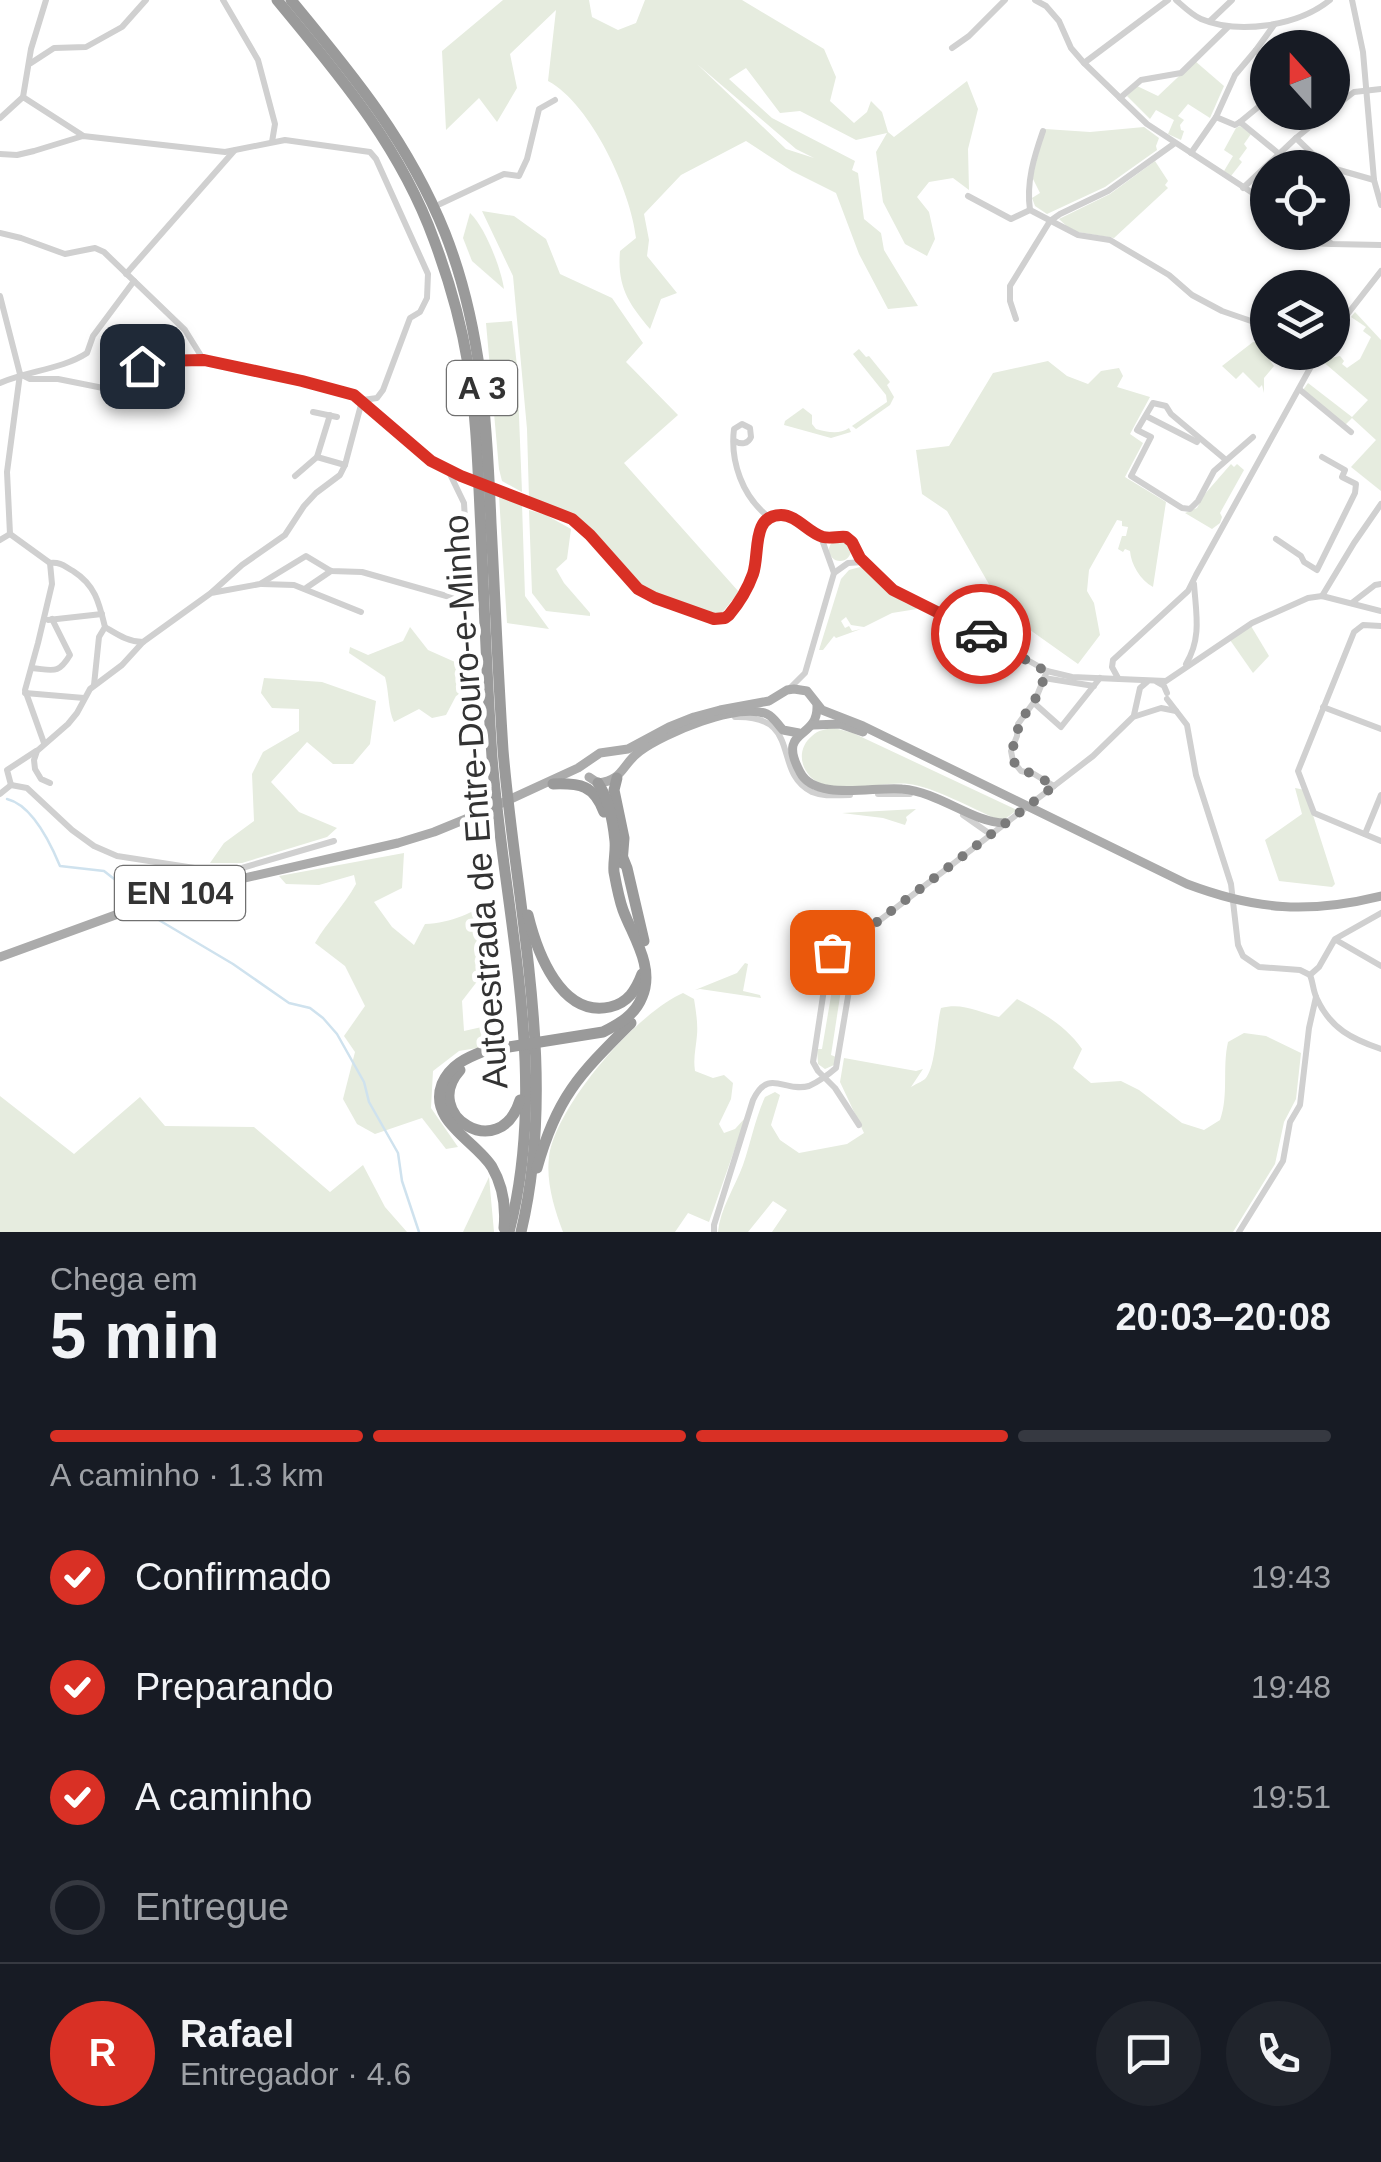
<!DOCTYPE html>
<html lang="pt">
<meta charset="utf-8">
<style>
body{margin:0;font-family:Arial,sans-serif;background:#20242c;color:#f1f3f6;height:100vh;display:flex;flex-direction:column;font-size:38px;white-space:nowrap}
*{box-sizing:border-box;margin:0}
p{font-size:32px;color:#9ea1a6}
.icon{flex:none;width:55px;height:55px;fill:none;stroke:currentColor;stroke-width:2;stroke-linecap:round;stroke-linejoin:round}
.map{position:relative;height:1232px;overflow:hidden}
.panel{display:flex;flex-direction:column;background:#171b24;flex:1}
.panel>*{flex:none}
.needle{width:65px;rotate:339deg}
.tools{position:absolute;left:1250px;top:30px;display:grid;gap:20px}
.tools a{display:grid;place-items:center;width:100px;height:100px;border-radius:50%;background:#171b24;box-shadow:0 2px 8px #0004;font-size:50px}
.pin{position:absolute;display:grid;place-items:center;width:85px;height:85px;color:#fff;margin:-42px;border-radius:20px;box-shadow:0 5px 15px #0006}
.courier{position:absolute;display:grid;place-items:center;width:100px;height:100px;margin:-50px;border:8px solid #d93025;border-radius:50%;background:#fff;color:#222;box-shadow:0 2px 12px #0007}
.headline em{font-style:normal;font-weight:700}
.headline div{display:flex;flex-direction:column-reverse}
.headline{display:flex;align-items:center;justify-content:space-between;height:170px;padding:0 50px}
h1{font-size:65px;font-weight:700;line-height:75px}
.bar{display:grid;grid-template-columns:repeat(4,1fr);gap:15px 10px;align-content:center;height:120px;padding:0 50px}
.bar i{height:12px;border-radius:8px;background:#363941}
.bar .current{background:#d93025}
.bar p{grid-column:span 4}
.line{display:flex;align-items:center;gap:25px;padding:0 50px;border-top:2px solid #363941}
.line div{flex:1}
.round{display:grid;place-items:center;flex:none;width:105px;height:105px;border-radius:52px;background:#20242c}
ol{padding:0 50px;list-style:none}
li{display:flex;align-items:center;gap:30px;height:110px}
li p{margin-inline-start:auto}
li .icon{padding:10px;border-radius:50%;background:#d93025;color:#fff;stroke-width:4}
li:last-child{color:#9ea1a6}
li i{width:55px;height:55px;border:5px solid #363941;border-radius:50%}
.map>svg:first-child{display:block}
.green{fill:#e6ecdf;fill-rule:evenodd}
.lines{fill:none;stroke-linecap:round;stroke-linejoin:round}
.stream{stroke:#cfe2ee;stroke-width:2.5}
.minor{stroke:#d0d0d0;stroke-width:6}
.major{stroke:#ababab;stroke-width:9}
.highway{stroke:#9a9a9a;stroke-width:11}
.done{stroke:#7a7a7a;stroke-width:10;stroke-dasharray:0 18}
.route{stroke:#d93025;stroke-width:12}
.labels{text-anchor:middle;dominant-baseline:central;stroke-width:10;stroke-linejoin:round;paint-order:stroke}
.shield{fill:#fff;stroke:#707070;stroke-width:2.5}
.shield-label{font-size:32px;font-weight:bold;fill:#333}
.street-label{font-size:35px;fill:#333;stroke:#fff}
</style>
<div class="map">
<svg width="1381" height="1232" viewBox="0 0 1381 1232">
<rect width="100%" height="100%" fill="#fff"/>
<!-- green -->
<g class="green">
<path d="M503 0H589L592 17 618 30 636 23 645 0H742L824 49 836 77 830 101 854 123 867 112 871 101 882 112 888 132 894 137 967 81 978 109 968 149 969 190 953 178 929 182 917 197 929 212 935 239 927 256 905 244 883 202 876 152 887 133 856 140 800 111 780 113 746 68 729 79 772 118 855 161 852 170 858 173 864 219 881 233 884 250 918 306 888 309 859 254 836 193 792 171 746 141 681 175 644 214 649 240 647 256 677 293 661 299 650 329C628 303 617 286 620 251L636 238C631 191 591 104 548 81L556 10 510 54 517 88 497 122 479 98 446 130 442 51ZM697 64 796 149 814 158 786 149Z"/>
<path d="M1195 61 1224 86 1210 118 1188 104 1178 116 1184 120 1180 125 1181 130 1184 131 1181 140 1168 134 1174 120 1156 110 1150 119 1127 96 1137 86 1158 96Z"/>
<path d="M1240 126 1251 134 1244 144 1247 148 1239 159 1242 162 1231 176 1224 171 1233 156 1224 150 1236 128Z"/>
<path d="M1144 127 1159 138 1156 146 1157 150 1105 187 1047 214 1035 206 1032 198 1040 193 1032 177 1045 129 1090 132Z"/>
<path d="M1155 161 1168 181 1165 185 1168 188 1114 238 1072 231 1059 219 1110 194Z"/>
<path d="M482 211 514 216 546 239 560 274 612 298 643 343 626 362 678 415 624 463 739 592 721 614H712L660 596 636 583 576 517 529 498 527 429 513 276Z"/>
<path d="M470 213C485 227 501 268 504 289L472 261 463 238Z"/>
<path d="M1355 312 1381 340V491L1351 467 1376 440 1352 418 1345 425 1303 390 1308 383 1352 417 1368 400 1321 360 1340 356 1344 361 1342 364 1347 368 1360 359 1371 337 1363 331 1366 327 1351 317Z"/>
<path d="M512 321 517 366 522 492 502 481 499 469 486 323Z"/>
<path d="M1253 342H1256L1274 366 1264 378V393L1262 385 1259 388 1243 372 1236 379 1222 366Z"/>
<path d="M859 349 866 357 869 356 890 382 887 385 894 397 890 405 856 429 852 426 849 428 851 432 831 438 784 425 785 421 803 408 812 415V424L816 429C827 432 839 435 849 428L887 402 886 395 853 354Z"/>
<path d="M1270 353H1314L1305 365H1297L1287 360 1280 366Z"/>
<path d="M1048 361 1067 376 1088 384 1101 371 1119 368 1123 376 1117 387 1150 397 1130 434 1143 443 1125 477 1166 502 1153 587C1140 580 1131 564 1130 551L1125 549 1123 552 1118 549 1122 536H1126L1128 527 1122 526V521L1117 520 1089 570 1087 591 1094 603 1100 635 1078 664 1013 618 990 586 947 511 922 494 916 450 949 446 993 373Z"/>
<path d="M1231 464 1234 467 1237 464 1244 470 1220 513 1222 517 1220 523 1212 529 1185 513 1197 508 1204 495Z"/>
<path d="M499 496 522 504 525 596 549 629 507 623Z"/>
<path d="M529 510 546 515 571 529 567 559 556 569 564 583 590 613V616L546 611 532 593Z"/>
<circle cx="840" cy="550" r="11"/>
<path d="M860 567C882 575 891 602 915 606L917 609 892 613 864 627 851 625 846 617 841 621 845 628 849 626 852 631 861 629 836 638 834 636 823 650H819L841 579 849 570Z"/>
<path d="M1251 626 1269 656 1253 673 1230 640Z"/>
<path d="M410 627 428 650 464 666 470 689 456 696 446 715 432 718 419 709 394 722C388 710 389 691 385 677L349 653 350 647 368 655 403 641Z"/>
<path d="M264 678 322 682 376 701 370 744 353 764H333L307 742 271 782 299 812 337 828 327 837 242 863H210L224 843 254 821 252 774 263 752 299 731V709L272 708 261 693Z"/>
<path d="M834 728 853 733 1017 810 1005 819H997C973 809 934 787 909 784 883 781 839 795 816 781 800 771 796 749 812 736 818 730 826 729 834 728Z"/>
<path d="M1295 788 1305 790 1335 884 1332 887 1279 881 1265 840 1302 814Z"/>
<path d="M916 809 906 817 907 820 905 825 883 818 842 813Z"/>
<path d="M404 853 402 888 374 902 392 927 414 945 425 924C452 923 472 912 496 900L499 953 462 1001 464 1031 504 1022 501 1044 459 1051 433 1071 431 1108 458 1147 446 1149 422 1118 375 1134 357 1124 343 1099 355 1052 344 1036 365 1006 345 966 315 943C327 922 344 906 356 884L354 875 319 885 286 884 279 876Z"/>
<path d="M845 949 851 953 852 958H846L842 983H837L836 989 832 988 836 963 831 962 839 950Z"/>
<path d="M745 963 748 964 743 991 760 995 761 998 700 989 695 990 737 973Z"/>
<path d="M832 990H841L831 1055 836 1057 834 1065 825 1069 818 1064 817 1049H822Z"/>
<path d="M683 993 694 999C696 1011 698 1024 697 1035 696 1048 693 1058 695 1071L713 1078 724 1075 733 1083 731 1099 719 1124 724 1133 735 1129 746 1117 709 1222 688 1213 675 1232H563C554 1208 546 1182 549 1157 556 1105 637 1013 683 993Z"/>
<path d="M1017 999C1042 1012 1066 1026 1082 1049L1073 1068 1091 1083 1121 1081 1139 1090 1182 1123 1204 1130 1220 1120C1229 1095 1222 1068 1228 1042L1244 1033 1266 1036 1301 1053 1296 1099 1284 1122 1275 1164 1233 1232H772L787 1210 773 1201 748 1232H718C720 1209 735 1187 743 1165 751 1142 755 1119 765 1097L775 1092 780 1095 771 1125 780 1140 799 1153 847 1144 864 1133 840 1082 844 1058 916 1071 923 1069 911 1087C914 1085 923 1081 925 1079 936 1068 936 1026 941 1008 962 1002 979 1012 999 1017Z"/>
<path d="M0 1096 74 1154 140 1097 165 1126 254 1127 330 1192 363 1165 385 1207 407 1232H0Z"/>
<path d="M489 1177 494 1232H463Z"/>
</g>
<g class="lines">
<!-- stream -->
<g class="stream">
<path d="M7 799C32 805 50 842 60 866L104 871 118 882 133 902"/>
<path d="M147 913 233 964 289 1003 310 1008 323 1018 337 1034 364 1082 369 1102 398 1153 402 1181 419 1232"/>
</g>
<!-- minor -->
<g class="minor">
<path d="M223 0 258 60 275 124 272 142"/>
<path d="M1035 0 1046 6 1059 21 1071 48 1084 63 1147 124 1268 203"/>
<path d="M1176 0C1184 7 1192 15 1201 19 1239 35 1298 26 1330 0"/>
<path d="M1352 0 1363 52 1374 180 1381 205"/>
<path d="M1210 21 1232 0"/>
<path d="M952 48 969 36 1005 0"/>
<path d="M1256 50 1268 64"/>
<path d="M31 63 54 48 86 47 122 27 146 0"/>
<path d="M1084 63 1168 0"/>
<path d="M23 97 31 49 46 0"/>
<path d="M1120 98 1141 80 1181 73 1228 27"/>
<path d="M1332 109 1354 92 1381 89"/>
<path d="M1216 117 1235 125 1240 122 1278 153"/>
<path d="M0 118 23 97 82 135"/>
<path d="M1240 122 1268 99"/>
<path d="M1296 138 1323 164 1331 168"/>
<path d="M1191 153 1216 117 1235 75 1256 50 1274 25"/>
<path d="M0 154 17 155 34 151 83 136 225 152 285 140 370 152 376 159 428 274 427 298 420 312 410 318 383 390 377 398 363 400"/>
<path d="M1332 168 1374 180"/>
<path d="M1243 188 1296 138 1328 112"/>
<path d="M968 196 1011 219 1030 210 1078 235 1110 240 1169 275 1192 295 1222 311 1251 321 1268 322"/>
<path d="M440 204 504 174 519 176 527 159 539 109 555 100"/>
<path d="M1030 210C1026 182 1034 157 1043 131"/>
<path d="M1315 232 1332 244 1381 245"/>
<path d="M0 233 21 238 65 254 95 248 104 252 185 330 203 359"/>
<path d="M1286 242 1331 244"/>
<path d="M126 274 234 151"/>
<path d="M0 296 20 374 7 472 10 534"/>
<path d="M1016 319 1010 301V286L1050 221 1060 214 1108 191 1175 143"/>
<path d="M1332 334 1381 271"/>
<path d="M20 374 30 379H58L123 392 130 390 142 366 146 362 204 360 347 392 362 400 431 461 461 477 572 519 590 535 638 589 655 598 714 619C739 618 754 579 757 558 758 548 756 536 761 527 765 519 773 515 781 515 797 515 808 533 823 537 831 539 838 536 846 537L852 542 860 558 893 590 970 628 1047 671 1072 677 1166 681 1252 623 1308 598 1322 596 1381 611"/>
<path d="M0 383C27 371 63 369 87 353L93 336 134 281"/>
<path d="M1299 389 1351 432"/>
<path d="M313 412 337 417"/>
<path d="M1146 416 1197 442"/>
<path d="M735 441C741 445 748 444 751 437L750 428 742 424 734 429C730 461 742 497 770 518"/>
<path d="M317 457 345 465"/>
<path d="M1226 460 1171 414 1166 406 1153 403 1137 430 1151 437 1131 476 1182 508 1190 509 1198 501 1214 471 1253 437"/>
<path d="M295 476 317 457 330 415"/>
<path d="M10 534 50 563C61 562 64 566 73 571 95 585 99 602 105 627L99 637 94 685"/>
<path d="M821 537 834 573"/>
<path d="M1276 539 1301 556 1304 562 1317 570 1355 493 1356 484 1342 477 1345 470 1322 457"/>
<path d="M0 540 10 534"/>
<path d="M262 584 294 585 361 612"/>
<path d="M306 588 331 571"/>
<path d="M212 592 242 565 285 535 304 506 316 493 340 475 345 465 362 401"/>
<path d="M1322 596 1354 543 1381 504"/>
<path d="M1353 602 1375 585 1381 584"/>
<path d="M48 620 102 614"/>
<path d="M1381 626 1363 625 1354 632 1298 771 1314 813 1381 841"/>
<path d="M105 627C117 634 128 642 143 642"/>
<path d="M1186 664C1202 638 1196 613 1194 584"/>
<path d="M32 668C53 670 58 675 70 655L52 619"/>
<path d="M1047 671 1034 703 1061 727 1100 678"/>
<path d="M1044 678 1094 686"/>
<path d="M1118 678 1112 667 1113 660 1188 591 1196 575 1319 352"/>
<path d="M1157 682 1164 686 1167 693"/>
<path d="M790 688 805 673 834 573 848 563 863 562"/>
<path d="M25 693 84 698"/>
<path d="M1167 699 1187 725 1196 775 1231 884 1238 945 1243 956 1259 967 1300 970 1310 975"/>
<path d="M1034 702 1018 724 1017 736 1011 751 1013 761 1021 771 1034 774 1054 786"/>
<path d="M1323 707 1381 729"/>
<path d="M1134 715 1140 688 1147 682"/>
<path d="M735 717C804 715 771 772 812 792 824 797 837 795 850 795"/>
<path d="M44 743 25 690 38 643 52 584 50 563"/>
<path d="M50 783 41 779 35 769 34 760 37 751 68 724 77 713 90 689 122 665 143 642 211 593 260 584 306 556 331 571 362 572 450 597C459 598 466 601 469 591L464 503 448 470"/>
<path d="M11 785 27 788 72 830 94 846 117 856 201 869 242 868 334 841"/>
<path d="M11 785 7 770 36 751"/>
<path d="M0 794 11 785"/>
<path d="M878 794H910"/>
<path d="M963 815 990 834"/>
<path d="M1365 834 1381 795"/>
<path d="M1336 940 1381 966"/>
<path d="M1310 975C1313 982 1313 991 1317 999 1331 1029 1352 1039 1381 1049"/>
<path d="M1310 975 1319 967 1335 939 1381 913"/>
<path d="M859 1125 835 1088 818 1071 813 1062 828 963C833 946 847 941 862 934L1093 756 1133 717 1161 708 1176 711"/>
<path d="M714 1232V1225L753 1100C769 1067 784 1093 809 1086 818 1082 829 1074 836 1068L855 955 861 935"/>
<path d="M1239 1232 1283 1161 1290 1122 1300 1105 1309 1028 1316 997"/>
</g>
<!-- major -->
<g class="major">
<path d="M817 706C818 741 776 727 800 772 815 802 874 786 902 789 940 792 971 822 1005 823"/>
<path d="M813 725 840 724 863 732"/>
<path d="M589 777 598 783C623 781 622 764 640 751 665 733 737 702 767 714 775 718 777 724 783 730L799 733"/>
<path d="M0 957 162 898 192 890 398 843 434 832 478 814 578 768 600 753 628 749 669 727 694 717 720 710 769 701 787 690 794 689 807 691 822 710 863 726 1187 884C1256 910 1308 914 1381 896"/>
</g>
<!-- highway -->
<g class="highway">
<path d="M277 0C339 75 400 146 434 240 449 280 461 322 468 364 477 418 478 475 481 530 484 606 487 682 492 757 504 914 550 1076 509 1232"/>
<path d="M291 0C353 75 408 141 445 233 482 327 487 423 491 523 495 599 498 674 503 750 516 909 559 1073 521 1232"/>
<path d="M617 778 614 790 624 838 622 863"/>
<path d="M553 784C580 783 594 785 604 812"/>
<path d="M623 858 627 868 644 941"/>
<path d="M528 915C537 952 561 1018 610 1007 628 1003 636 990 642 974"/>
<path d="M460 1070C420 1114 500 1165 520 1100"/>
<path d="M537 1168C557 1096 580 1074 631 1023"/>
<path d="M504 1228C506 1207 503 1186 492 1167 476 1141 428 1121 442 1084 450 1065 466 1058 484 1051L603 1032C619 1024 635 1015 642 997 655 967 633 937 623 910 619 899 616 883 614 872 613 862 616 852 615 841 613 822 609 799 598 783"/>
</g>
</g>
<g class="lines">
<!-- done -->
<path class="done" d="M832 952 873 925 1054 786 1034 774 1021 770 1013 761 1011 751 1018 736V724L1034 702 1047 672 981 634"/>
<!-- route -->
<path class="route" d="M142 366 154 361 204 360 302 381 354 395 431 461 461 476 572 519 590 535 638 589 655 598 714 619 725 618 729 615C739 603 748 588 753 574 760 554 751 515 781 515 797 515 808 533 823 537 831 539 839 536 846 537L852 542 860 558 893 590 981 634"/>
</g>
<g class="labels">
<!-- shield labels -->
<g class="shield">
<rect x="447" y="361" width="70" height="54" rx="8"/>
<rect x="115" y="866" width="130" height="54" rx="8"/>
</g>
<g class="shield-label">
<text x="482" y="388">A 3</text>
<text x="180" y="893">EN 104</text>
</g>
<!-- street labels -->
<g class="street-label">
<text transform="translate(475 802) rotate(-94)">Autoestrada de Entre-Douro-e-Minho</text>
</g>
</g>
</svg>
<div class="tools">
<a><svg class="needle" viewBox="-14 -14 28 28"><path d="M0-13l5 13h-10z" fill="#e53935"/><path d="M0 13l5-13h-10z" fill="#9ea1a6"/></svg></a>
<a><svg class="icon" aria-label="locate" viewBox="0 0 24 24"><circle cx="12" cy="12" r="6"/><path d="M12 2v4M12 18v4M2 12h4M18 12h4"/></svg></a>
<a><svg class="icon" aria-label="layers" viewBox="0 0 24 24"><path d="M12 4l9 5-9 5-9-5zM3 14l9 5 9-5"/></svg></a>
</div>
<div class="pin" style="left:832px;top:952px;background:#ea580c"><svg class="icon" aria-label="bag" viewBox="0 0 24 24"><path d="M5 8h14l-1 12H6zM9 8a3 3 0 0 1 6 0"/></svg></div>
<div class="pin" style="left:142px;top:366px;background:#1f2937"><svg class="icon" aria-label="home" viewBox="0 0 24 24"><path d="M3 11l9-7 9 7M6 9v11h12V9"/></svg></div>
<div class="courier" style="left:981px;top:634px"><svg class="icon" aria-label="car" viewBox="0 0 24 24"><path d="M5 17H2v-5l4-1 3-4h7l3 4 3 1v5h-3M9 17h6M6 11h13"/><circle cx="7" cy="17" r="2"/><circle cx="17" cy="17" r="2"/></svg></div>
</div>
<section class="panel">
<div class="headline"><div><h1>5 min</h1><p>Chega em</p></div><em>20:03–20:08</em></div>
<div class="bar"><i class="current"></i><i class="current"></i><i class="current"></i><i></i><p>A caminho · 1.3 km</p></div>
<ol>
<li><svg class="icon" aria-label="check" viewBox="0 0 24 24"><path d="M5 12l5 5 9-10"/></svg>Confirmado<p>19:43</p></li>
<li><svg class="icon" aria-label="check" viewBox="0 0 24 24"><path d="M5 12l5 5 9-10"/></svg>Preparando<p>19:48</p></li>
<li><svg class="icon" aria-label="check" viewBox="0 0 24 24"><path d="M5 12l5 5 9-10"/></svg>A caminho<p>19:51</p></li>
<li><i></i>Entregue</li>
</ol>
<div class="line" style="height:180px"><b class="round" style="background:#d93025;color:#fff">R</b><div><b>Rafael</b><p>Entregador · 4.6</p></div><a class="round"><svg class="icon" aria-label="chat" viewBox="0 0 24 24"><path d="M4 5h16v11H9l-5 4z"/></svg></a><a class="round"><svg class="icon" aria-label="phone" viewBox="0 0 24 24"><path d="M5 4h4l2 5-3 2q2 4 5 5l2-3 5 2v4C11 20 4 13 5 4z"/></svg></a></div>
</section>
